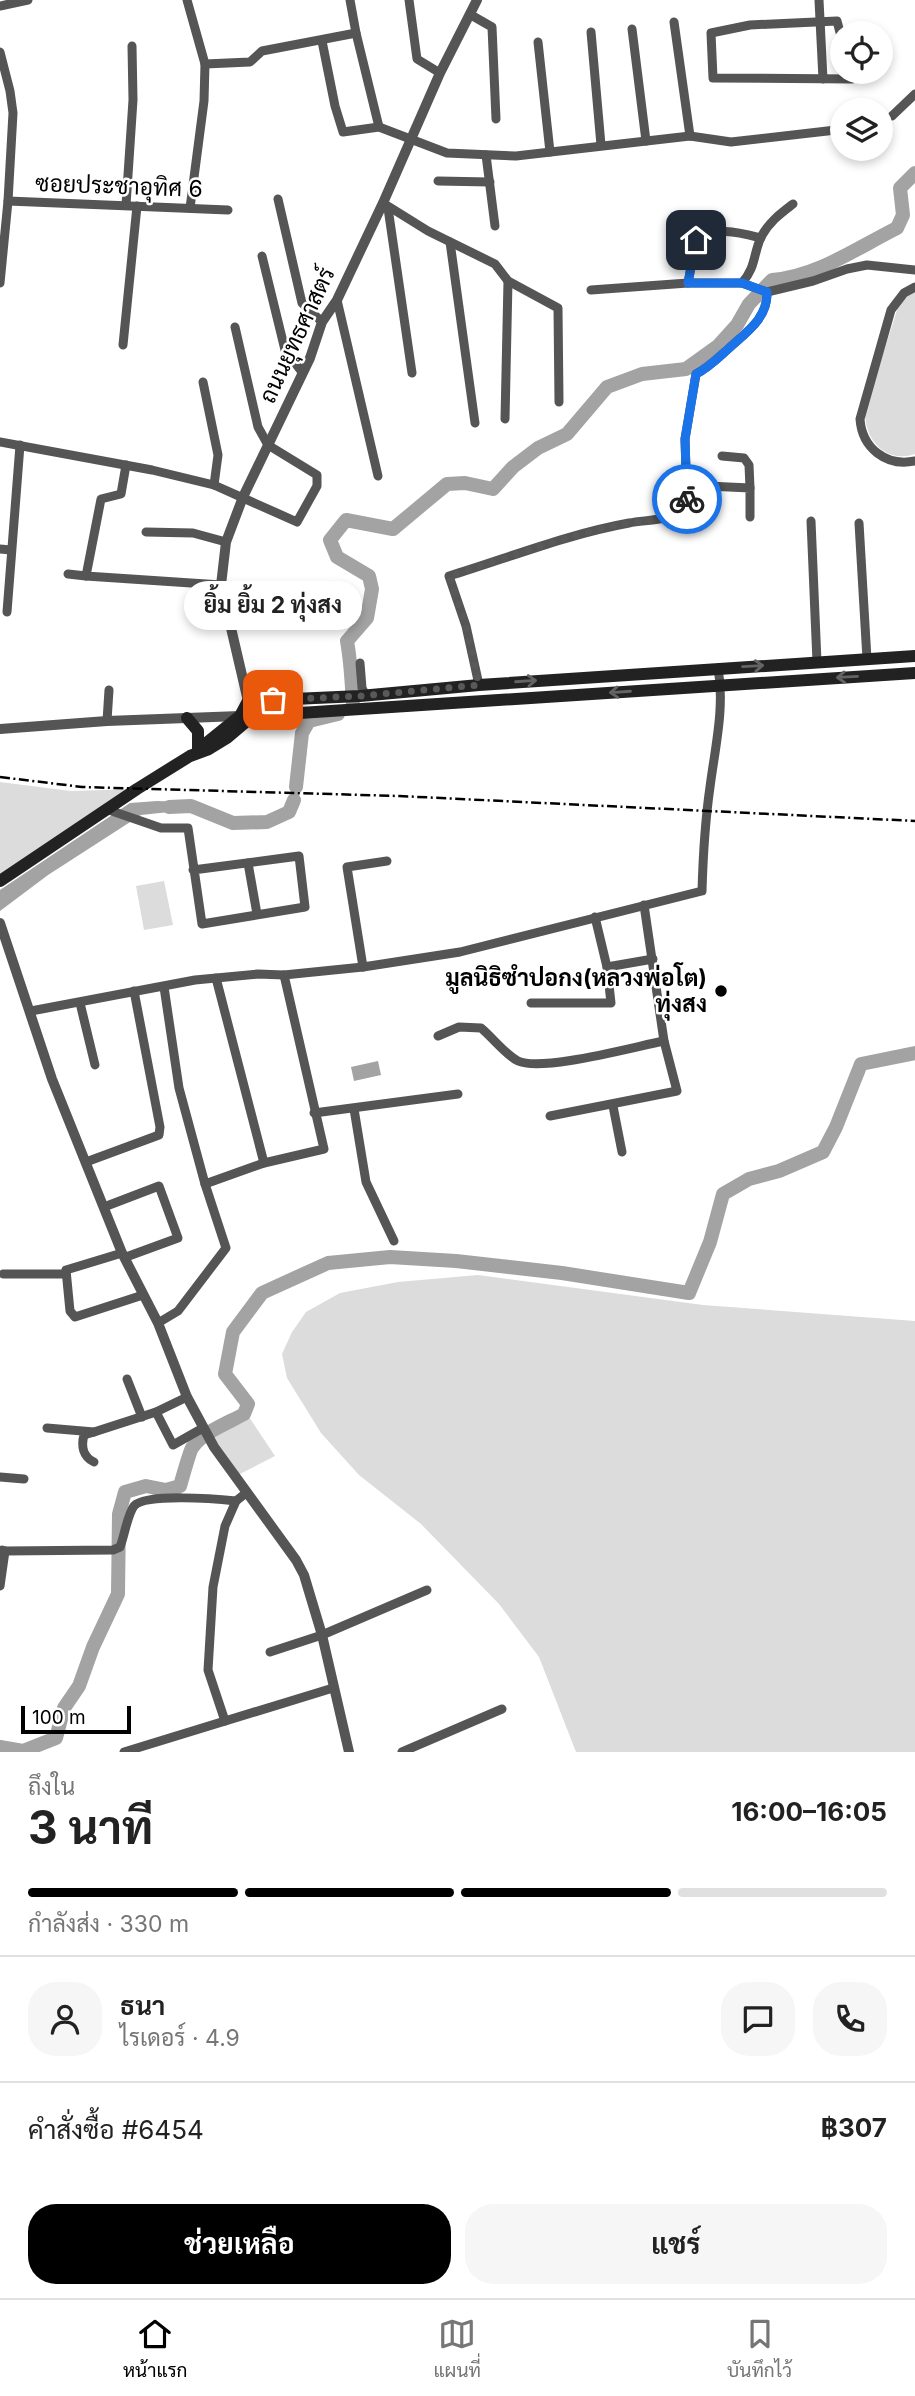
<!DOCTYPE html>
<html lang="th">
<meta charset="utf-8">
<style>
body{margin:0;font-family:Inter,Sarabun,sans-serif;background:#f6f6f6;color:#222;height:100vh;display:flex;flex-direction:column;font-size:26px;white-space:nowrap}
*{box-sizing:border-box;margin:0}
p{font-size:23px;color:#767676}
.icon{flex:none;width:38px;height:38px;fill:none;stroke:currentColor;stroke-width:2;stroke-linecap:round;stroke-linejoin:round}
.map{position:relative;height:1752px;overflow:hidden}
.sheet{display:flex;flex-direction:column;background:#fff;flex:1}
.sheet>*{flex:none}
.tools{position:absolute;left:830px;top:21px;display:grid;gap:14px}
.tools a{display:grid;place-items:center;width:63px;height:63px;border-radius:50%;background:#fff;box-shadow:0 4px 10px #0003;font-size:35px}
.scale{position:absolute;left:21px;bottom:18px;width:110px;box-sizing:border-box;padding-left:7px;border:4px solid #000;border-top:0;font-size:19px;line-height:24px;white-space:nowrap;color:#000;-webkit-text-stroke:5px #fff;paint-order:stroke}
.pin{position:absolute;display:grid;place-items:center;width:60px;height:60px;color:#fff;margin:-30px;border-radius:14px;box-shadow:0 4px 10px #0006}
.courier{position:absolute;display:grid;place-items:center;width:70px;height:70px;margin:-35px;border:5px solid #1a73e8;border-radius:50%;background:#fff;color:#222;box-shadow:0 2px 9px #0007}
.bubble{position:absolute;height:49px;border-radius:24px;background:#fff;box-shadow:0 4px 10px #0003;font-size:23px;font-weight:700;line-height:49px;text-align:center}
.summary em{font-style:normal;font-weight:700}
.summary div{display:flex;flex-direction:column-reverse}
.summary{display:flex;align-items:center;justify-content:space-between;height:119px;padding:0 28px}
h1{font-size:46px;font-weight:700;line-height:52px}
.bar{display:grid;grid-template-columns:repeat(4,1fr);gap:10px 7px;align-content:center;height:84px;padding:0 28px}
.bar i{height:9px;border-radius:5px;background:#e0e0e0}
.bar .current{background:#000}
.bar p{grid-column:span 4}
.line{display:flex;align-items:center;gap:18px;padding:0 28px;border-top:2px solid #e0e0e0}
.line div{flex:1}
.round{display:grid;place-items:center;flex:none;width:74px;height:74px;border-radius:28px;background:#f6f6f6}
.button{display:flex;gap:14px;margin-top:auto;padding:14px 28px}
.button a{flex:1;height:80px;border-radius:28px;background:#000;color:#fff;font-size:28px;font-weight:700;line-height:80px;text-align:center}
.button a+a{background:#f6f6f6;color:#222}
.dock{display:flex;justify-content:space-around;align-items:center;height:98px;border-top:2px solid #e0e0e0;background:#fff;font-size:19px;color:#767676}
.dock a{display:grid;justify-items:center;gap:4px}
.dock .current{color:#000}
.map>svg:first-child{display:block}
.green{fill:#dcdcdc}
.water{fill:#a3a3a3}
.lines{fill:none;stroke-linecap:round;stroke-linejoin:round}
.river{stroke:#a3a3a3;stroke-width:14}
.minor{stroke:#555;stroke-width:9}
.tertiary{stroke:#555;stroke-width:10}
.secondary{stroke:#222;stroke-width:12}
.rail{stroke:#000;stroke-width:2.5;stroke-dasharray:10 3.5 2 3.5;stroke-linecap:butt}
.oneway{stroke:#646464}
.done{stroke:#595959;stroke-width:7;stroke-dasharray:0 12.6}
.route{stroke:#1a73e8;stroke-width:9}
.poi-dot{fill:#000;stroke:#fff;stroke-width:2.5}
.labels{text-anchor:middle;dominant-baseline:central;stroke-width:5;stroke-linejoin:round;paint-order:stroke}
.street-label{font-size:23px;fill:#000;stroke:#fff}
.poi-label{font-size:23px;font-weight:bold;fill:#000;stroke:#fff;text-anchor:end}
</style>
<div class="map">
<svg width="915" height="1752" viewBox="0 0 915 1752">
<rect width="100%" height="100%" fill="#fff"/>
<!-- green -->
<g class="green">
<path d="M915 291V454C885 464 864 439 865 411L898 307 905 298Z"/>
<path d="M0 782 71 791 137 789 0 881Z"/>
<path d="M164 881 173 925 144 930 136 886Z"/>
<path d="M478 1275 703 1305 915 1321V1752H576L539 1657 499 1604 421 1524 359 1475 321 1433 287 1378 282 1354 292 1332 306 1312 340 1293 398 1282Z"/>
<path d="M247 1414 275 1456 238 1475 210 1433Z"/>
</g>
<!-- water -->
<g class="water">
<path d="M157 801 188 802V810L141 815 48 875 0 911V890L130 803Z"/>
<path d="M378 1061 381 1075 354 1081 351 1067Z"/>
</g>
<g class="lines">
<!-- river -->
<g class="river">
<path d="M353 707C352 684 351 663 347 641L367 618 372 589 369 576 337 557 330 540 346 520 393 529 447 484 465 483 493 489 513 467 538 448 567 434 607 387 642 374 686 369 718 346 737 325 749 304 772 280C818 276 857 248 897 228L903 215 900 188 915 173"/>
<path d="M296 787 302 733 309 721 338 714"/>
<path d="M169 807 191 806 233 823 267 822 289 812 294 800"/>
<path d="M0 1747 23 1751 56 1738 64 1708 79 1686 93 1647 118 1594 119 1514 125 1492 146 1486 166 1490 180 1486C182 1479 190 1451 192 1448 203 1432 228 1423 244 1414L248 1404 225 1374 233 1332 262 1293 328 1263 390 1257 456 1261 562 1273 689 1293 710 1242 723 1194 749 1179 779 1171 823 1152 836 1127 861 1064 915 1053"/>
</g>
<!-- minor -->
<g class="minor">
<path d="M187 0 205 64 204 101 190 208"/>
<path d="M350 0 356 33 379 127"/>
<path d="M409 0 417 59 440 73"/>
<path d="M819 0 823 79"/>
<path d="M0 6 28 0"/>
<path d="M471 15 492 27 496 119"/>
<path d="M674 22 690 136"/>
<path d="M632 29 646 141"/>
<path d="M591 32 601 145"/>
<path d="M842 40 837 21 750 25 711 33 713 78 852 79 850 72"/>
<path d="M322 41 335 106 343 132 379 127 447 153 516 156 690 136 731 142 836 130"/>
<path d="M538 42 550 152"/>
<path d="M0 52 10 91 13 113 8 201 0 283"/>
<path d="M205 64 250 62 262 51 356 33"/>
<path d="M892 116 915 94"/>
<path d="M486 155 495 226"/>
<path d="M438 181 490 182"/>
<path d="M278 199 302 303 322 322"/>
<path d="M8 201 228 210"/>
<path d="M383 203 428 231 495 264 508 281 558 308 559 402"/>
<path d="M126 205 133 100 132 46"/>
<path d="M388 208 412 373"/>
<path d="M450 242 475 423"/>
<path d="M262 256 285 350 302 372"/>
<path d="M688 283 696 241C713 225 741 233 761 238"/>
<path d="M742 283C756 267 753 255 761 237 769 222 780 214 793 204"/>
<path d="M915 287 904 293 891 310 860 419C862 448 886 467 915 461"/>
<path d="M591 290 688 283H742L767 292 813 281 847 269 867 265 915 270"/>
<path d="M337 300 378 476"/>
<path d="M123 345 137 206"/>
<path d="M203 382 218 455 214 485"/>
<path d="M505 419 508 281"/>
<path d="M0 442 152 470 214 485 297 522 317 486V475L268 445 258 427 235 327"/>
<path d="M722 456 744 458 749 465 750 488"/>
<path d="M126 465 121 494 101 499 86 576 221 585"/>
<path d="M686 485 750 488V517"/>
<path d="M811 521 817 662"/>
<path d="M859 523 867 659"/>
<path d="M146 532 193 533 226 542"/>
<path d="M0 549 11 550"/>
<path d="M68 574 86 576"/>
<path d="M7 612 20 445"/>
<path d="M360 663 362 688 366 696"/>
<path d="M479 685 466 626 449 576C508 558 568 534 629 523 650 519 674 522 687 504L685 439 696 374C708 368 717 359 727 350 745 333 768 319 767 292"/>
<path d="M107 721 109 690"/>
<path d="M106 809 161 828H188L202 924 305 907 299 856 193 870"/>
<path d="M248 863 257 914"/>
<path d="M363 967 347 867 387 861"/>
<path d="M607 967 653 959"/>
<path d="M216 978 264 1163"/>
<path d="M80 1003 95 1065"/>
<path d="M531 1003H611L607 967 595 917"/>
<path d="M31 1011 195 980 258 974 284 975 363 967 460 952 702 891C703 856 705 822 710 787 715 748 725 707 718 668"/>
<path d="M438 1036 459 1027 481 1028C492 1037 507 1056 518 1061 542 1072 633 1047 664 1041"/>
<path d="M613 1106 622 1152"/>
<path d="M354 1109 366 1182 394 1241"/>
<path d="M314 1113 458 1094"/>
<path d="M550 1116 677 1091 664 1041 644 905"/>
<path d="M86 1162 159 1135 160 1127 134 991"/>
<path d="M205 1184 264 1163 324 1149 284 975"/>
<path d="M104 1207 159 1186 178 1238 126 1257"/>
<path d="M122 1253 66 1270 70 1311 75 1317 143 1295"/>
<path d="M3 1274H66"/>
<path d="M158 1323 178 1311 226 1248 205 1184 179 1088 164 987"/>
<path d="M127 1379 142 1417"/>
<path d="M156 1412 173 1445 203 1428"/>
<path d="M47 1428 94 1432 84 1435C81 1446 83 1457 94 1462"/>
<path d="M94 1432 156 1412 187 1397"/>
<path d="M0 1477 24 1479"/>
<path d="M5 1551 113 1550 120 1547C124 1537 128 1513 134 1506 146 1493 217 1499 236 1501"/>
<path d="M0 1586 5 1551 2 1550"/>
<path d="M270 1652 322 1635 427 1590"/>
<path d="M225 1721 208 1670 213 1587 225 1526 236 1501 246 1493"/>
<path d="M124 1752 333 1688"/>
<path d="M402 1752 502 1709"/>
</g>
<!-- tertiary -->
<g class="tertiary">
<path d="M248 701 221 585 226 542 243 497 310 358 322 322 337 300 383 203 440 73 477 0"/>
<path d="M0 729 107 721 240 716"/>
<path d="M0 923 52 1079 122 1253 158 1323 187 1397 214 1447 296 1560 304 1575 322 1635 349 1752"/>
</g>
<!-- secondary -->
<g class="secondary">
<path d="M187 718 198 731V749"/>
<path d="M204 745 240 716 248 701 360 696 479 685 915 656"/>
<path d="M0 881 137 789 190 756 209 749 227 738 253 716 915 673"/>
</g>
<!-- rail -->
<path class="rail" d="M0 777 82 787 399 796 915 821"/>
</g>
<!-- one-way arrows -->
<defs><path id="oneway-shaft" d="M-6 0H5M1.5-3L5.5 0L1.5 3" fill="none" stroke-width="1.6" stroke-linecap="round" stroke-linejoin="round" transform="scale(1.75)"/></defs>
<g class="oneway">
<use href="#oneway-shaft" transform="translate(753 666) rotate(-3)"/>
<use href="#oneway-shaft" transform="translate(847 677) rotate(177)"/>
<use href="#oneway-shaft" transform="translate(526 681) rotate(-4)"/>
<use href="#oneway-shaft" transform="translate(620 692) rotate(176)"/>
</g>
<g class="lines">
<!-- done -->
<path class="done" d="M273 700 360 696 479 685 466 626 449 576C508 558 568 534 629 523 650 519 674 522 687 504V499"/>
<!-- route -->
<path class="route" d="M687 499 685 439 696 374C708 368 717 359 727 350 745 333 768 319 767 292L742 283H688L696 240"/>
</g>
<!-- markers -->
<circle class="poi-dot" cx="721" cy="991" r="7"/>
<g class="labels">
<!-- street labels -->
<g class="street-label">
<text transform="translate(119 186) rotate(2)">ซอยประชาอุทิศ 6</text>
<text transform="translate(297 335) rotate(-65)">ถนนยุทธศาสตร์</text>
</g>
<!-- poi labels -->
<g class="poi-label">
<text x="707" y="978">มูลนิธิซำปอกง(หลวงพ่อโต)<tspan x="707" dy="26">ทุ่งสง</tspan></text>
</g>
</g>
</svg>
<div class="tools">
<a><svg class="icon" aria-label="locate" viewBox="0 0 24 24"><circle cx="12" cy="12" r="6"/><path d="M12 2v4M12 18v4M2 12h4M18 12h4"/></svg></a>
<a><svg class="icon" aria-label="layers" viewBox="0 0 24 24"><path d="M12 4l9 5-9 5-9-5zM3 14l9 5 9-5"/></svg></a>
</div>
<div class="scale">100 m</div>
<div class="pin" style="left:273px;top:700px;background:#ea580c"><svg class="icon" aria-label="bag" viewBox="0 0 24 24"><path d="M5 8h14l-1 12H6zM9 8a3 3 0 0 1 6 0"/></svg></div>
<div class="pin" style="left:696px;top:240px;background:#1f2937"><svg class="icon" aria-label="home" viewBox="0 0 24 24"><path d="M3 11l9-7 9 7M6 9v11h12V9"/></svg></div>
<div class="courier" style="left:687px;top:499px"><svg class="icon" aria-label="bike" viewBox="0 0 24 24"><circle cx="6" cy="16" r="4"/><circle cx="18" cy="16" r="4"/><path d="M6 16l4-8h5l3 8M10 8l3 8H6M13 5h3"/></svg></div>
<div class="bubble" style="left:184px;top:581px;width:178px">ยิ้ม ยิ้ม 2 ทุ่งสง</div>
</div>
<section class="sheet">
<div class="summary"><div><h1>3 นาที</h1><p>ถึงใน</p></div><em>16:00–16:05</em></div>
<div class="bar"><i class="current"></i><i class="current"></i><i class="current"></i><i></i><p>กำลังส่ง · 330 m</p></div>
<div class="line" style="height:126px"><a class="round"><svg class="icon" aria-label="person" viewBox="0 0 24 24"><circle cx="12" cy="8" r="4"/><path d="M4 21q1-7 8-7t8 7"/></svg></a><div><b>ธนา</b><p>ไรเดอร์ · 4.9</p></div><a class="round"><svg class="icon" aria-label="chat" viewBox="0 0 24 24"><path d="M4 5h16v11H9l-5 4z"/></svg></a><a class="round"><svg class="icon" aria-label="phone" viewBox="0 0 24 24"><path d="M5 4h4l2 5-3 2q2 4 5 5l2-3 5 2v4C11 20 4 13 5 4z"/></svg></a></div>
<div class="line" style="height:91px"><div>คำสั่งซื้อ #6454</div><b>฿307</b></div>
<div class="button"><a>ช่วยเหลือ</a><a>แชร์</a></div>
</section>
<nav class="dock">
<a class="current"><svg class="icon" aria-label="home" viewBox="0 0 24 24"><path d="M3 11l9-7 9 7M6 9v11h12V9"/></svg>หน้าแรก</a>
<a><svg class="icon" aria-label="map" viewBox="0 0 24 24"><path d="M3 6l6-2 6 2 6-2v14l-6 2-6-2-6 2zM9 4v14M15 6v14"/></svg>แผนที่</a>
<a><svg class="icon" aria-label="saved" viewBox="0 0 24 24"><path d="M7 4h10v16l-5-4-5 4z"/></svg>บันทึกไว้</a>
</nav>
